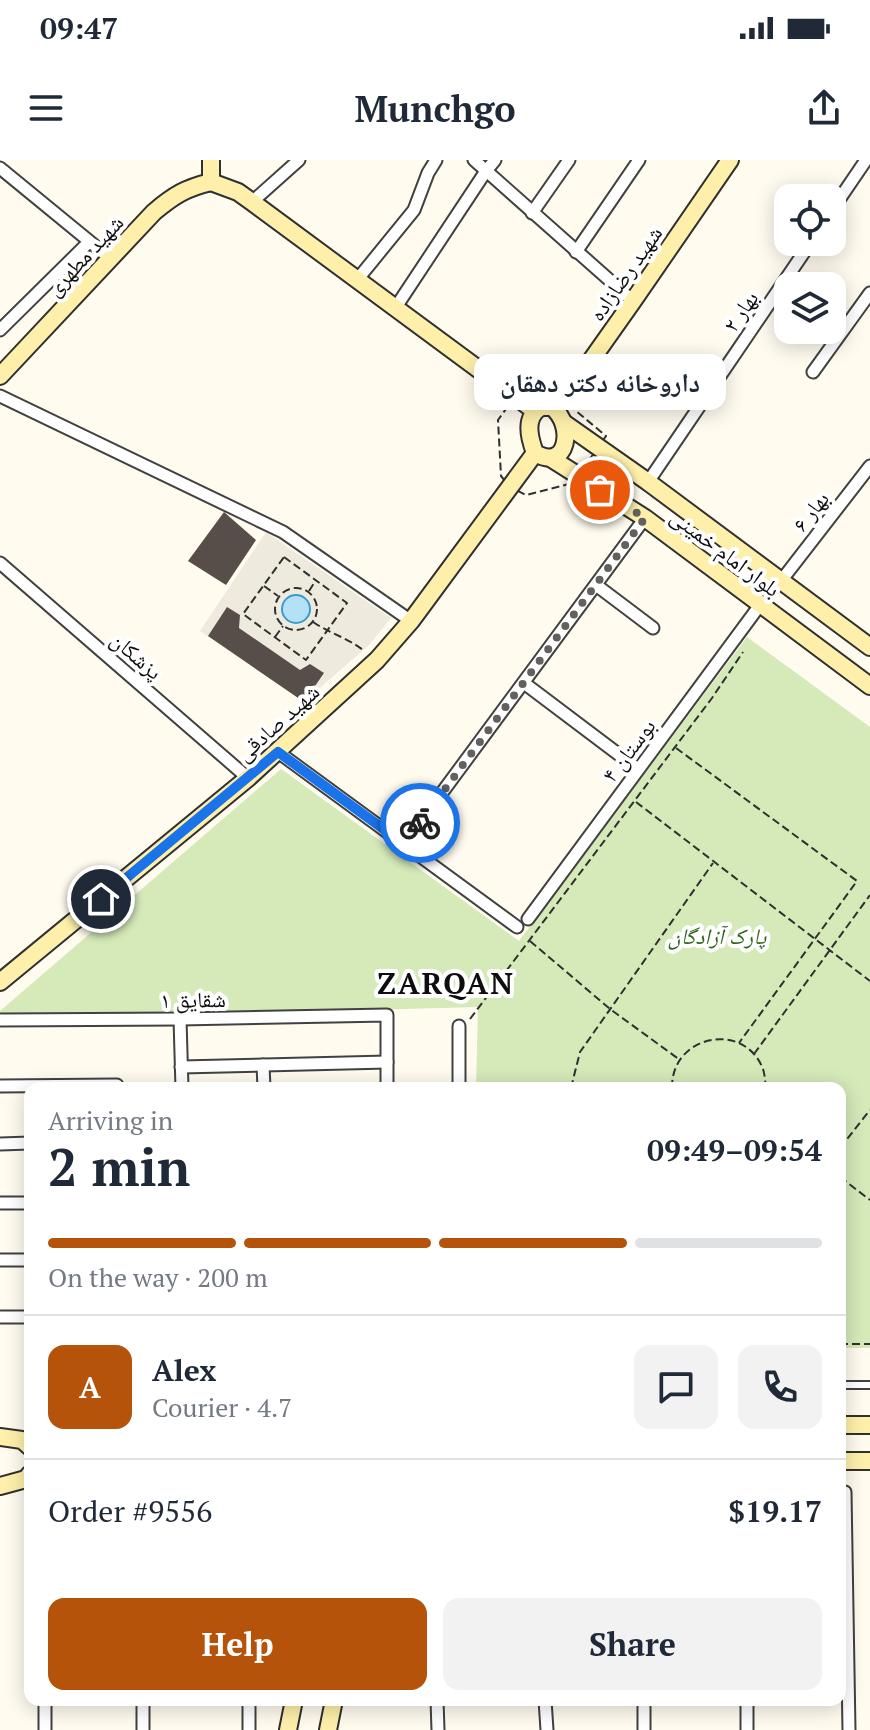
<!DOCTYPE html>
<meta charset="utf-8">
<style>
body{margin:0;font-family:"PT Serif","Noto Naskh Arabic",serif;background:#f2f2f3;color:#1f2937;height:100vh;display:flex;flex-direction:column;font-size:30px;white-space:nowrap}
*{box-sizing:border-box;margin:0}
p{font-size:26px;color:#747a83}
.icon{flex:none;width:44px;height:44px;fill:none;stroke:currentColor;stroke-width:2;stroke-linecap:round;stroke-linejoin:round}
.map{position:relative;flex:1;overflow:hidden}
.panel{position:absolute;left:24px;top:922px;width:822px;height:624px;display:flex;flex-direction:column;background:#fff;border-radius:16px;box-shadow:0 4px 20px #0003}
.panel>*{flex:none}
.buttons{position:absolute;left:774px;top:24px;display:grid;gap:16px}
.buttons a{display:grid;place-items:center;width:72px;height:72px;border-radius:16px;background:#fff;box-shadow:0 4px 20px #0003;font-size:40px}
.pin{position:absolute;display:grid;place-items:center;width:68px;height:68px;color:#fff;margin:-34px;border:4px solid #fff;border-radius:50%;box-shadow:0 2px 8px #0007}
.courier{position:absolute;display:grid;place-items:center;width:80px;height:80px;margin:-40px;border:6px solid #1a73e8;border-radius:50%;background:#fff;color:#222;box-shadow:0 2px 10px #0007}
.bubble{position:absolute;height:56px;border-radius:16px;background:#fff;box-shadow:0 4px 20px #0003;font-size:26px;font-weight:700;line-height:56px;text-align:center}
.head em{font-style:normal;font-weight:700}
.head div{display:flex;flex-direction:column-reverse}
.head{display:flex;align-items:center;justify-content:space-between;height:136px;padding:0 24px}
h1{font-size:52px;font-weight:700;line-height:60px}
.bar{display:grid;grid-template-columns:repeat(4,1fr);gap:12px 8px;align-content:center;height:96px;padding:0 24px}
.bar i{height:10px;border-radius:6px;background:#e0e1e3}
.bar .on{background:#b45309}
.bar p{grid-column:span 4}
.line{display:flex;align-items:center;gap:20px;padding:0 24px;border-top:2px solid #e0e1e3}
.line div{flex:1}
.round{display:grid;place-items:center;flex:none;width:84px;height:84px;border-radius:16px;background:#f2f2f3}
.cta{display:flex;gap:16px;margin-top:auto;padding:16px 24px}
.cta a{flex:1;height:92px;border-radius:16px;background:#b45309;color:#fff;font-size:32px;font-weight:700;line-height:92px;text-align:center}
.cta a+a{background:#f2f2f3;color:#1f2937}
.status{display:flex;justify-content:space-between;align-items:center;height:56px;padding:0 40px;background:#fff;direction:ltr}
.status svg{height:22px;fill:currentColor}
header{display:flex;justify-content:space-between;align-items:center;height:104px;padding:0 24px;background:#fff;font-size:36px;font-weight:700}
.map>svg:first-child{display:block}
.green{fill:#d5e9b9}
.plaza{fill:#efeade}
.water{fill:#b4e1f6;stroke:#3c9bcd;stroke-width:2}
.building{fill:#574e4a}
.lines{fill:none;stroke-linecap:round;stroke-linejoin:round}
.lane-casing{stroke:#414141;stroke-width:10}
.street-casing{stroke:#414141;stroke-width:15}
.secondary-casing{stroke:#303030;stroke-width:20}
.path{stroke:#303030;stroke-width:2;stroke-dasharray:8 4;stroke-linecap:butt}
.lane{stroke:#fff;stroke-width:6}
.street{stroke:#fff;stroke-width:11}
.secondary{stroke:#fef0ab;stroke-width:16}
.done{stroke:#62615d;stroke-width:8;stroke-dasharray:0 14.4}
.route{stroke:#1a73e8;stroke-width:10}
.labels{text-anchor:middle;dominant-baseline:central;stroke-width:8;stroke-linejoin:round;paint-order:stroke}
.street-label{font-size:22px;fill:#0e0e0e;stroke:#fff}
.park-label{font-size:22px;font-style:italic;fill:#31661e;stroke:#fff}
.district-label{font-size:30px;font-weight:bold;letter-spacing:2px;fill:#0e0e0e;stroke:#fff}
</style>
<div class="status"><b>09:47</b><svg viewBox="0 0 49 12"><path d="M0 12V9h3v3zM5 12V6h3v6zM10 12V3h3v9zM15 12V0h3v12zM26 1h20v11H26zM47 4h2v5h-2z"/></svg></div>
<header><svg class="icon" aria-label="menu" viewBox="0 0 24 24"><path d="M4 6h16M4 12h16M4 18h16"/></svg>Munchgo<svg class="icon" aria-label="share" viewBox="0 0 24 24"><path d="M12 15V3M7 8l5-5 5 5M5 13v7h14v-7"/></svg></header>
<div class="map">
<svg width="870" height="1570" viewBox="0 0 870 1570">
<rect width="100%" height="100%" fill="#fffbef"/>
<!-- green -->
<path class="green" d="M747 477 870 567V1188H840V928H476L478 847 0 860V851L281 609 519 781Z"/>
<!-- plaza -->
<path class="plaza" d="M266 372 391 458 370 484 304 542 200 471Z"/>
<!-- water -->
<circle class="water" cx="296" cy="449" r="14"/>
<!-- building -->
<g class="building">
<path d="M224 352 256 380 226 425 188 401Z"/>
<path d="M227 447 240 455 239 468 300 510 310 504 324 513 304 542 208 476Z"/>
</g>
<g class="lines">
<!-- lane casing -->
<g class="lane-casing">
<path id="lane" d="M840 1225H870"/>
</g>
<!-- street casing -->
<g class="street-casing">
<g id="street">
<path d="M474 0 633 141"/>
<path d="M0 8 111 99"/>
<path d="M252 42 299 0"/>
<path d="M832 50 866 0"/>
<path d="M532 53 569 0"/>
<path d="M576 92 639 0"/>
<path d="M357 120 414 50 428 13 436 0"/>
<path d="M396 147 486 11 495 0"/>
<path d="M0 170 89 82"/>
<path d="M813 212 870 133"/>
<path d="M0 236 283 372 411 461"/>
<path d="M648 322 811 82"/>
<path d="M0 403 248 618"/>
<path d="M781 421 870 306"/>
<path d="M596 425 653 468"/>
<path d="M524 523 638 609"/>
<path d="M278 592 517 767"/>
<path d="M404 684 645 358"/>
<path d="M528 759 760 445"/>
<path d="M180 859 182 928"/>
<path d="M0 860 180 859 387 855V928"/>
<path d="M459 866V928"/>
<path d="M263 905 264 928"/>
<path d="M181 907 387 902"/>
<path d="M0 926 117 925"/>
<path d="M0 984 30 983"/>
<path d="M0 1043H30"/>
<path d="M0 1100H30"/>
<path d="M0 1157H30"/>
<path d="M845 1332 849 1570"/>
<path d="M45 1540V1570"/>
<path d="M437 1540 438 1570"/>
<path d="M545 1540 547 1570"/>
<path d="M644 1540V1570"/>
<path d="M747 1540V1570"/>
<path d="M143 1570V1540"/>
<path d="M249 1570V1540"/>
</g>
</g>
<!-- secondary casing -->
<g class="secondary-casing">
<g id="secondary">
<path d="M211 0V22"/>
<path d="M211 22 238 32 252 42 535 251"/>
<path d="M0 216 154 52C174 35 186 28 211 22"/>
<path d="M541 247H552C575 265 568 312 535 293 529 277 524 257 541 247Z"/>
<path d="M556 250 633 141 730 0"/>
<path d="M564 263 648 322 870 487"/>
<path d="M552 299 645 358 870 526"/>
<path d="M0 822 248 618 377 500 411 461 535 293"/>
<path d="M840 1265H870"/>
<path d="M0 1277 22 1280 30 1287"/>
<path d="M840 1301H870"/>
<path d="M0 1326 26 1319 30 1314"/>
<path d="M288 1570 294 1540"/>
<path d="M328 1570 334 1540"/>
</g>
</g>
<!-- path -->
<g class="path">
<path d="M529 217 563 240 606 276 578 316 569 324 526 335 510 327 501 316 498 260Z"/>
<path d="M284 397 347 443 306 500 243 454Z"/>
<path d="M264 426 278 436"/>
<circle cx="296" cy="449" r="21"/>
<path d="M309 431 316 420"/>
<path d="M313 462C329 473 348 478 363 490"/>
<path d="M275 477 283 466"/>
<path d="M676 588 857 721 739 883"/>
<path d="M636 642 870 821"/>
<path d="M530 781 610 849 680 900"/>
<path d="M470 859 712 538 743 492"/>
<path d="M754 894 870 735"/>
<path d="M571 928 580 892 713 703"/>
<path d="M672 928C671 875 744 860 763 909 765 915 765 922 766 928"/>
<path d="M840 988 870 950"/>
<path d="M840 1017 870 1040"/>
<path d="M840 1184H870"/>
</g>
<!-- lane -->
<use href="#lane" class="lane"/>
<!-- street -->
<use href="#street" class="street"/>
<!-- secondary -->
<use href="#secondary" class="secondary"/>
</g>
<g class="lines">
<!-- done -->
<path class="done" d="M420 663 645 358 600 330"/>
<!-- route -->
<path class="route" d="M101 739 278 592 404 684 420 663"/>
</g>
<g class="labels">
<!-- street labels -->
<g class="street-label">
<text transform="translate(84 95) rotate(-47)">شهید مطهری</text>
<text transform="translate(625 113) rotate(-55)">شهید رضازاده</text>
<text transform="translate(740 151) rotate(-56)">بهار ۲</text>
<text transform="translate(810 351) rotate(-52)">بهار ۶</text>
<text transform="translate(726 392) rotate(37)">بلوار امام خمینی</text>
<text transform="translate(137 495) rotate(41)">پزشکان</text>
<text transform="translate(277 562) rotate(-42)">شهید صادقی</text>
<text transform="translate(628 590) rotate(-53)">بوستان ۴</text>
<text transform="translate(193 839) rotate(-1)">شقایق ۱</text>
</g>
<!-- park labels -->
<g class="park-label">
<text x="717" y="775">پارک آزادگان</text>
</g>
<!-- district labels -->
<g class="district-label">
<text x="446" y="823">ZARQAN</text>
</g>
</g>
</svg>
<div class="buttons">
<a><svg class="icon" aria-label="locate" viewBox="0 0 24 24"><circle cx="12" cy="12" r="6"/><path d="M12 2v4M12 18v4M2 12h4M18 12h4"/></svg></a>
<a><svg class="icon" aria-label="layers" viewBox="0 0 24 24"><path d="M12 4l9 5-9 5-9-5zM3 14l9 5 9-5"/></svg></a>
</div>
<div class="pin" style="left:600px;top:330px;background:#ea580c"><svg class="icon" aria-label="bag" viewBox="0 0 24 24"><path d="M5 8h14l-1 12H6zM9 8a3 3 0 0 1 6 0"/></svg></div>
<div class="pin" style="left:101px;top:739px;background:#1f2937"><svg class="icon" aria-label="home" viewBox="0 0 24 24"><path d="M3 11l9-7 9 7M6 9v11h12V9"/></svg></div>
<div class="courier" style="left:420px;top:663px"><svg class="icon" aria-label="bike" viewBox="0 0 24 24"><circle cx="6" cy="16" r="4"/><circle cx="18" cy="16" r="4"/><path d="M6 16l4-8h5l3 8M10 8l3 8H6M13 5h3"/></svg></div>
<div class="bubble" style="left:474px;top:194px;width:252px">داروخانه دکتر دهقان</div>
<section class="panel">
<div class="head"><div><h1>2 min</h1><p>Arriving in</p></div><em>09:49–09:54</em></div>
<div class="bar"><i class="on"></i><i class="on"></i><i class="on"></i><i></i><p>On the way · 200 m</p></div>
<div class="line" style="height:144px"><b class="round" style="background:#b45309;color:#fff">A</b><div><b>Alex</b><p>Courier · 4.7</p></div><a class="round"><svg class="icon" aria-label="chat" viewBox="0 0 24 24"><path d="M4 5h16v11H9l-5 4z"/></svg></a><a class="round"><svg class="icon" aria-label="phone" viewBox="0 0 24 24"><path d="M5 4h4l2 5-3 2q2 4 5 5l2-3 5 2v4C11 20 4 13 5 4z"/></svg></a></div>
<div class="line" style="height:104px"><div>Order #9556</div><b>$19.17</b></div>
<div class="cta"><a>Help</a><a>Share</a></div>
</section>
</div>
